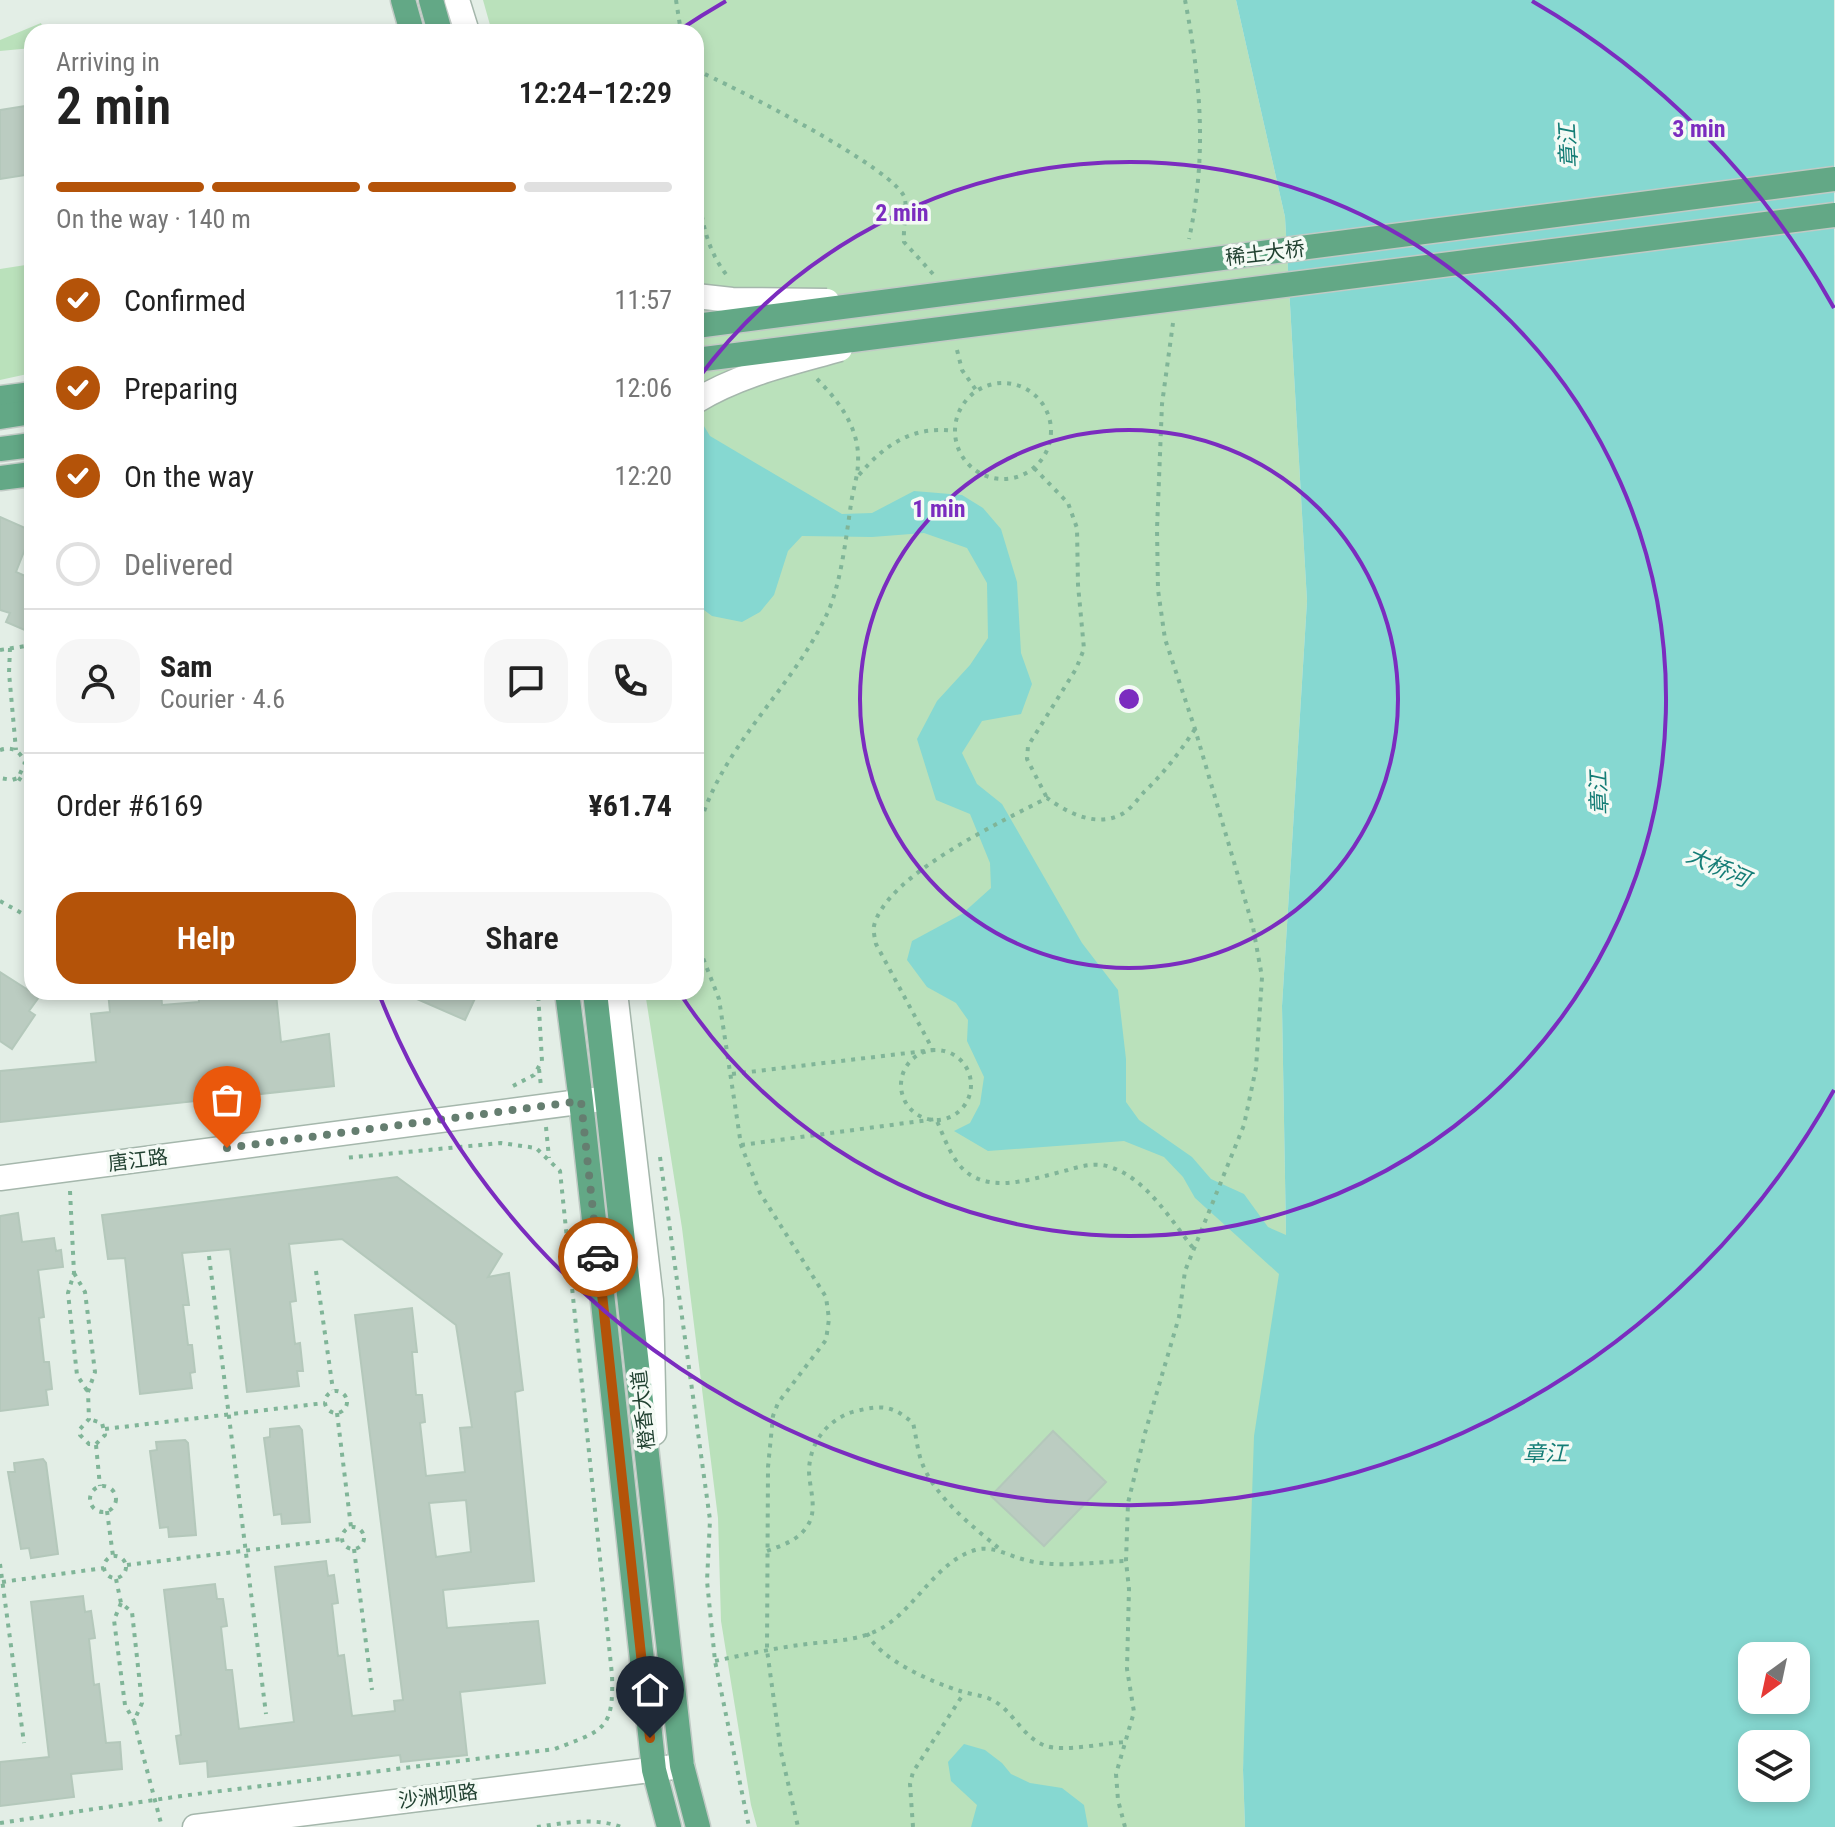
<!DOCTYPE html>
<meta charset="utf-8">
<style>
body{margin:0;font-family:"Roboto Condensed","Noto Sans SC",sans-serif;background:#f6f6f6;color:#222;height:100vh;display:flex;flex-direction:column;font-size:30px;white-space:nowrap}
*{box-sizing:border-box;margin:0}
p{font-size:26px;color:#767676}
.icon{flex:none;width:44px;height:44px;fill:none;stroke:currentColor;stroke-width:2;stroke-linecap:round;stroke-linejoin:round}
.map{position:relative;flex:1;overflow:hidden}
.sheet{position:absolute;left:24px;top:24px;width:680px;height:976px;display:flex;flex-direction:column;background:#fff;border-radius:24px;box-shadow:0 4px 12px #0003}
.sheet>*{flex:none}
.needle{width:52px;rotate:213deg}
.tools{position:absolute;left:1738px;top:1642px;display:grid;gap:16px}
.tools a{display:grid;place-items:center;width:72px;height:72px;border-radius:16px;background:#fff;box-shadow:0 4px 12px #0003;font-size:40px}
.pin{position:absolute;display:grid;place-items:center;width:68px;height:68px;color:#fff;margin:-82px -34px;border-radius:50% 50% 50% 0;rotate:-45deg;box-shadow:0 0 8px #0007}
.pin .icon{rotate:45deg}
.courier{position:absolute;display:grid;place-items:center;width:80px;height:80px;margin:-40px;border:6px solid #b45309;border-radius:50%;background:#fff;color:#222;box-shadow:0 2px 10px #0007}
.overview em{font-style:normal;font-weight:600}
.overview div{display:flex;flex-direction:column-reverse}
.overview{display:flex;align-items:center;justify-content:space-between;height:136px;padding:0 32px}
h1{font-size:52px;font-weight:600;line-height:60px}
.bar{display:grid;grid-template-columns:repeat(4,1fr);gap:12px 8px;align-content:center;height:96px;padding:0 32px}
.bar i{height:10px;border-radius:6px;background:#e0e0e0}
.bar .selected{background:#b45309}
.bar p{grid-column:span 4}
.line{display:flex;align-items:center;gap:20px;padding:0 32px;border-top:2px solid #e0e0e0}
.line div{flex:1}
.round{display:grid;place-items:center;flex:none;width:84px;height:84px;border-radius:24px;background:#f6f6f6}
ol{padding:0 32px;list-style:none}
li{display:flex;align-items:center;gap:24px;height:88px}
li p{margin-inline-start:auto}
li .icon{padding:8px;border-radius:50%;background:#b45309;color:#fff;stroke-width:4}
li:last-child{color:#767676}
li i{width:44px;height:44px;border:4px solid #e0e0e0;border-radius:50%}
.action{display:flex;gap:16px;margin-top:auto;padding:16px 32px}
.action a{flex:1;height:92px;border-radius:24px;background:#b45309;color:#fff;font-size:32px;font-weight:600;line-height:92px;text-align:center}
.action a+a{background:#f6f6f6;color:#222}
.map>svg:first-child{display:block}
.green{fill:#bae1bb}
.water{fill:#86d8d1;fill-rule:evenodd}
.building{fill:#bbccc1;stroke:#b4c8bb;stroke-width:2;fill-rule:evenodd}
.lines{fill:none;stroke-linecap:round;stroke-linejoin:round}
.minor-casing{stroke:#a5b7ac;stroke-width:27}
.major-casing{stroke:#c1cac5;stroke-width:27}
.path{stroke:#80b598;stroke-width:4;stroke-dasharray:4 6;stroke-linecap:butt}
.minor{stroke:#fff;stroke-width:24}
.major{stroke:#63a886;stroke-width:24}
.minor-bridge-casing{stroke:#a5b7ac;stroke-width:27;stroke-linecap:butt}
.major-bridge-casing{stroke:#c1cac5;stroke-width:27;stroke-linecap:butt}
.minor-bridge{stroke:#fff;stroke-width:24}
.major-bridge{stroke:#63a886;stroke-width:24}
.done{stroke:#657e70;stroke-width:8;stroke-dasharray:0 14.4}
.route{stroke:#b45309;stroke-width:10}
.ring{fill:none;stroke:#7b2cbf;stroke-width:4}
.labels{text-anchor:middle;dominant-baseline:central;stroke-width:7;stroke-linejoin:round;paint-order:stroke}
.street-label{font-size:20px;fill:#214131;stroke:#f4faf5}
.water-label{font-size:22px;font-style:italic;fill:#157d76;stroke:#f4faf5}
.centre{fill:#7b2cbf;stroke:#f4faf5;stroke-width:4}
.ring-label{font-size:24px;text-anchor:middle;font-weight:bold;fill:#7b2cbf;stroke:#f4faf5;stroke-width:7;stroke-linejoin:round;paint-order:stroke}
</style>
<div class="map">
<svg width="1835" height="1827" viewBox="0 0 1835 1827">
<rect width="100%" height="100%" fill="#e3eee6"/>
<!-- green -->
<g class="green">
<path d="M483 0H1236L1285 217 1307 601 1282 1006 1286 1235 1243 1770 1245 1827H757L751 1805 721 1621 718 1518 682 1228 645 992H696V32H492Z"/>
<path d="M41 23 44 32H32V48L0 51V40Z"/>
<path d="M32 264V373L0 380V269Z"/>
</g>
<!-- water -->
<g class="water">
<path d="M1236 0H1834L1835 1827H1245L1243 1770 1254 1436 1279 1274 1195 1198 1183 1177 1164 1157 1124 1141 988 1151 954 1131 970 1123 980 1104 984 1077 967 1041 968 1020 956 1003 927 987 907 960 912 941 962 914 991 888 990 863 970 814 936 800 917 739 937 701 970 665 988 638 987 583 967 548 924 533 872 537 802 536 788 551 774 595 760 612 742 622 712 616 696 604V413L710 436 842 514 872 513 914 491 962 495 983 508 1001 529 1017 582 1021 653 1032 684 1021 714 982 721 962 753 977 784 1002 804 1082 943 1118 990 1126 1059V1102L1139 1120 1192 1157 1211 1179 1244 1194 1268 1227 1286 1235 1282 1006 1307 601 1285 217ZM1752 1656H1796V1700H1752ZM1752 1744H1796V1788H1752Z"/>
<path d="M964 1744 985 1750 1002 1763 1011 1774 1030 1783 1062 1788 1084 1805 1088 1827H971L977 1805 951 1781 948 1762Z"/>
</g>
<!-- building -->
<g class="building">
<path d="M32 105V174L0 179V110Z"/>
<path d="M0 517 32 531 16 572 32 579V620L27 631 6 622 10 613 0 610Z"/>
<path d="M0 972 39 997 29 1011 35 1015 12 1049 0 1041Z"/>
<path d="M108 992H161L162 1005 199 1002 198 992H256V996L276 994 281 1042 329 1034 334 1086 0 1122V1071L96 1062 91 1014 110 1012Z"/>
<path d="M401 992H478L465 1020Z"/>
<path d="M397 1177 502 1254 488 1277 509 1273 523 1390 515 1392 534 1581 443 1590 447 1628 538 1621 545 1683 460 1692 467 1755 401 1762 400 1755 208 1777 207 1761 180 1764 176 1736 181 1735 164 1590 215 1584 217 1599H223L227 1626 221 1627 226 1670H232L239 1729 294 1722 275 1567 326 1561 328 1576 334 1575 338 1603 332 1604 338 1656 344 1655 352 1716 395 1711 394 1701 403 1700 355 1315 412 1308 417 1352H412L416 1395H422L425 1422 420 1423 426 1476 465 1472 460 1428 472 1427 456 1325 342 1239 289 1244 296 1301 290 1302 295 1344 300 1343 303 1371H297L299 1386 247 1392 230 1249 182 1253 189 1305H183L188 1345H192L195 1372 190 1373 192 1388 140 1394 125 1258 108 1259 102 1215ZM466 1500 471 1552 436 1557 429 1503Z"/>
<path d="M18 1213 22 1242 54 1238 56 1251 61 1250 63 1267 38 1270 44 1317 39 1318 44 1362H49L52 1389 46 1390 48 1405 0 1411V1216Z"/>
<path d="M299 1426 302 1430 310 1522 282 1524 281 1514 274 1515 264 1438 270 1437V1429Z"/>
<path d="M1053 1431 1106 1482 1044 1546 991 1496Z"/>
<path d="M185 1440 188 1443 196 1535 169 1537 168 1527 160 1528 150 1451 157 1450 156 1442Z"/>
<path d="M43 1459 46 1463 58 1554 31 1558 29 1548 21 1549 8 1472H15L14 1463Z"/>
<path d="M83 1596 85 1612 91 1611 95 1638 89 1639 94 1685 99 1684 106 1743 120 1742 122 1769 71 1774 74 1797 0 1806V1762L49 1757 31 1602Z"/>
</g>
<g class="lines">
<!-- minor casing -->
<g class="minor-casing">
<g id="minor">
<path d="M457 0 467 32"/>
<path d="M615 992 651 1300 654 1433"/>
<path d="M0 1178 609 1098"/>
<path d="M195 1827 682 1766"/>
</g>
</g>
<!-- major casing -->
<g class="major-casing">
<g id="major">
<path d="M403 0 412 32"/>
<path d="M431 0 440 32"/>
<path d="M0 398 32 394"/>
<path d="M0 417 32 412"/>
<path d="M0 449 32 445"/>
<path d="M0 478 32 474"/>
<path d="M567 992 581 1101 654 1770 669 1827"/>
<path d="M595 992 682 1766 698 1827"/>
</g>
</g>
<!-- path -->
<g class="path">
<path d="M676 0 681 32"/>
<path d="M1185 0C1201 83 1207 156 1189 239"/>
<path d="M696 70C728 84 899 170 905 199 907 211 903 229 904 242L933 274"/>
<path d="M696 176C701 214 704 248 729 278"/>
<path d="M957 350 962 370 976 390"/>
<circle cx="1003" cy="431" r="48"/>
<path d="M1034 468 1068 503 1077 528 1078 585 1084 649 1076 669 1028 746 1027 759 1047 798"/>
<path d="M859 475C884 445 914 425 954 431"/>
<path d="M10 648 9 673 16 750"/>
<path d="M0 650 32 645"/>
<path d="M0 750C13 746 20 751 25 763L18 778 12 780 0 778"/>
<path d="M18 778 32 787"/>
<path d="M696 840C714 752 789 694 826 616 841 586 846 537 851 504 853 489 858 476 858 462 860 428 838 400 816 378"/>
<path d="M0 901 32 919"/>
<path d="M696 940 719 999 741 1145 760 1193 826 1297 829 1319 826 1340 778 1403 773 1416 768 1467 767 1650 781 1752 798 1827"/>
<circle cx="936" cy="1085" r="35"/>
<path d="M539 1069 541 1086"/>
<path d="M732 1074 933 1050 876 944C875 939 873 931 874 926 886 875 1003 821 1047 798 1068 813 1096 828 1122 814 1130 810 1138 799 1144 792 1164 773 1180 752 1195 729"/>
<path d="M513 1086 534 1075 542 1061 538 992"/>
<path d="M546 1127 549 1158"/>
<path d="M741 1145 936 1119C942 1132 947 1147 955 1159 980 1199 1031 1179 1068 1170 1081 1166 1096 1162 1110 1167 1146 1178 1171 1220 1193 1248"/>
<path d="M660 1157 710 1520 707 1581 715 1661 749 1827"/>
<path d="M70 1191 74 1273 68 1293 77 1375 88 1392"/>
<path d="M209 1256 266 1714"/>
<path d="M316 1271 333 1390"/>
<path d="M74 1273 85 1292 95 1372 88 1392 89 1419 80 1429V1435L89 1444H96L105 1435 102 1423 89 1419"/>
<circle cx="336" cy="1402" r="11"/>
<path d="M337 1413 351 1527"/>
<path d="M105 1429 325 1403"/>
<path d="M96 1445 100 1486"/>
<circle cx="103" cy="1499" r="13"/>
<path d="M107 1511 113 1556"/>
<circle cx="353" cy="1538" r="11"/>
<path d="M354 1549 372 1690"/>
<path d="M767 1551C783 1545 799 1540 808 1525 818 1508 809 1488 809 1470 810 1441 829 1418 856 1411 882 1405 892 1405 913 1423 916 1435 917 1448 921 1460 933 1496 972 1526 1001 1550"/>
<circle cx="115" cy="1567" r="11"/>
<path d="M0 1564 24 1743"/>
<path d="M127 1565 342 1539"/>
<path d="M116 1579 121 1603 132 1612 142 1703 134 1721 162 1827"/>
<path d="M2 1582 104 1568"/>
<path d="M121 1603 114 1620 125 1705 134 1721"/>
<path d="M867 1633C880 1660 932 1682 960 1691 969 1694 981 1695 990 1699 1013 1709 1021 1737 1046 1746 1064 1752 1105 1743 1125 1742"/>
<path d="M715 1661C743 1655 771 1649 799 1645 826 1641 858 1642 882 1628 916 1608 936 1562 975 1550 991 1545 1007 1555 1022 1559 1055 1569 1090 1562 1125 1561"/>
<path d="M0 1823 181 1796 555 1749C603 1730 614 1731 612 1675L560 1171 536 1148 501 1143 344 1158"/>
<path d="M537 1827C564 1823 594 1817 621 1827"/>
<path d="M913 1827 910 1784 913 1772 964 1693"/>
<path d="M1125 1827 1118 1800 1116 1774 1134 1712 1127 1669 1129 1589 1126 1561 1128 1503 1145 1433 1179 1317 1185 1271 1244 1125 1256 1068 1262 977 1253 927 1195 729 1165 639 1158 590 1157 529 1162 404 1173 323"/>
</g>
<!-- minor -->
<use href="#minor" class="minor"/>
<!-- major -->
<use href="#major" class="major"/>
<!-- minor-bridge casing -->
<g class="minor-bridge-casing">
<g id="minor-bridge">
<path d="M696 296 732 300 827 301"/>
<path d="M696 401C740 374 791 363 840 349"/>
</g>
</g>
<!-- major-bridge casing -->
<g class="major-bridge-casing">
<g id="major-bridge">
<path d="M696 326 1835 179"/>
<path d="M696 360 1835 215"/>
</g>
</g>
<!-- minor-bridge -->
<use href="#minor-bridge" class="minor-bridge"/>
<!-- major-bridge -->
<use href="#major-bridge" class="major-bridge"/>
</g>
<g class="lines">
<!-- done -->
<path class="done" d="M227 1148 581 1101 598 1257"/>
<!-- route -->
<path class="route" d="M598 1257 650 1738"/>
</g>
<!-- distance rings -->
<g class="ring">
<circle cx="1129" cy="699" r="269"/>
<path d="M697 380A537 537 0 1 1 681 995"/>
<path d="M1834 1090A806 806 0 0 1 379 994M678 31A806 806 0 0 1 726 1M1532 1A806 806 0 0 1 1834 308"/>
</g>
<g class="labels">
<!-- street labels -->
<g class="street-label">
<text transform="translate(1265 253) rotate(-7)">稀土大桥</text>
<text transform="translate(138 1160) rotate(-7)">唐江路</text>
<text transform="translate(643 1410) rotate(-96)">橙香大道</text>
<text transform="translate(438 1796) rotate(-7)">沙洲坝路</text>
</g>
<!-- water labels -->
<g class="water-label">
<text transform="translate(1568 146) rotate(-93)">章江</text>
<text transform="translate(1599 793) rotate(-92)">章江</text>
<text transform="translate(1718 867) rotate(24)">大桥河</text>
<text x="1545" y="1453">章江</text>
</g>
</g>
<circle cx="1129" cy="699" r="12" class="centre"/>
<g class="ring-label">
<text x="1699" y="137">3 min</text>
<text x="902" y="221">2 min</text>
<text x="939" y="517">1 min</text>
</g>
</svg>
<div class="tools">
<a><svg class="needle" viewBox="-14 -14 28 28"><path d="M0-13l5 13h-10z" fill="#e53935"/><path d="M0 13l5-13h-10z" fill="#767676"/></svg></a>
<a><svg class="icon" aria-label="layers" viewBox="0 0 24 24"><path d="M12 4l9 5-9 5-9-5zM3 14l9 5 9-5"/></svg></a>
</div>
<div class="pin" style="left:227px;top:1148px;background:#ea580c"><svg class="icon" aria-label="bag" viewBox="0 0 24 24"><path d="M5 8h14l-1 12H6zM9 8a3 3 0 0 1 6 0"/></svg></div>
<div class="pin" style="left:650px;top:1738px;background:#1f2937"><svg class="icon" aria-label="home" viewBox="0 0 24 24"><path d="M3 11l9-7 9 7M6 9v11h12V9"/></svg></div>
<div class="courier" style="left:598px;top:1257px"><svg class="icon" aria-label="car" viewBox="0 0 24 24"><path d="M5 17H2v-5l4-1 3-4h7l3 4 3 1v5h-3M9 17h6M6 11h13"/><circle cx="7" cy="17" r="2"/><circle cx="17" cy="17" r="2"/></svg></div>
<section class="sheet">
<div class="overview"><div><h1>2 min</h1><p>Arriving in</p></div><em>12:24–12:29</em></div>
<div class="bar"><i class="selected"></i><i class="selected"></i><i class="selected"></i><i></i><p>On the way · 140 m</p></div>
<ol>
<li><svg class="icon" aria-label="check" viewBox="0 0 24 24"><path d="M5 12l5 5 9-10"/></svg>Confirmed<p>11:57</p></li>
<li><svg class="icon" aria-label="check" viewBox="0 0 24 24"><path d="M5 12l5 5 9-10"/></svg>Preparing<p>12:06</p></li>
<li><svg class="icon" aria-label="check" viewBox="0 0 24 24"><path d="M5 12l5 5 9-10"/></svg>On the way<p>12:20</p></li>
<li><i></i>Delivered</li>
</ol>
<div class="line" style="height:144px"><a class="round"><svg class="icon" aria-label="person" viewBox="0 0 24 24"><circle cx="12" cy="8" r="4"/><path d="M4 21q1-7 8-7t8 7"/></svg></a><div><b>Sam</b><p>Courier · 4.6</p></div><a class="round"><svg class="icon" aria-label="chat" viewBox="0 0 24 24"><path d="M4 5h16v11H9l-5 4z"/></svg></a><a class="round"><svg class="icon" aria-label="phone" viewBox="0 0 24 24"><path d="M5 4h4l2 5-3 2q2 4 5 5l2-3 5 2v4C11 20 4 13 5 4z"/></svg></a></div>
<div class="line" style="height:104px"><div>Order #6169</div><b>¥61.74</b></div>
<div class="action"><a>Help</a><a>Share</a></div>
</section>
</div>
